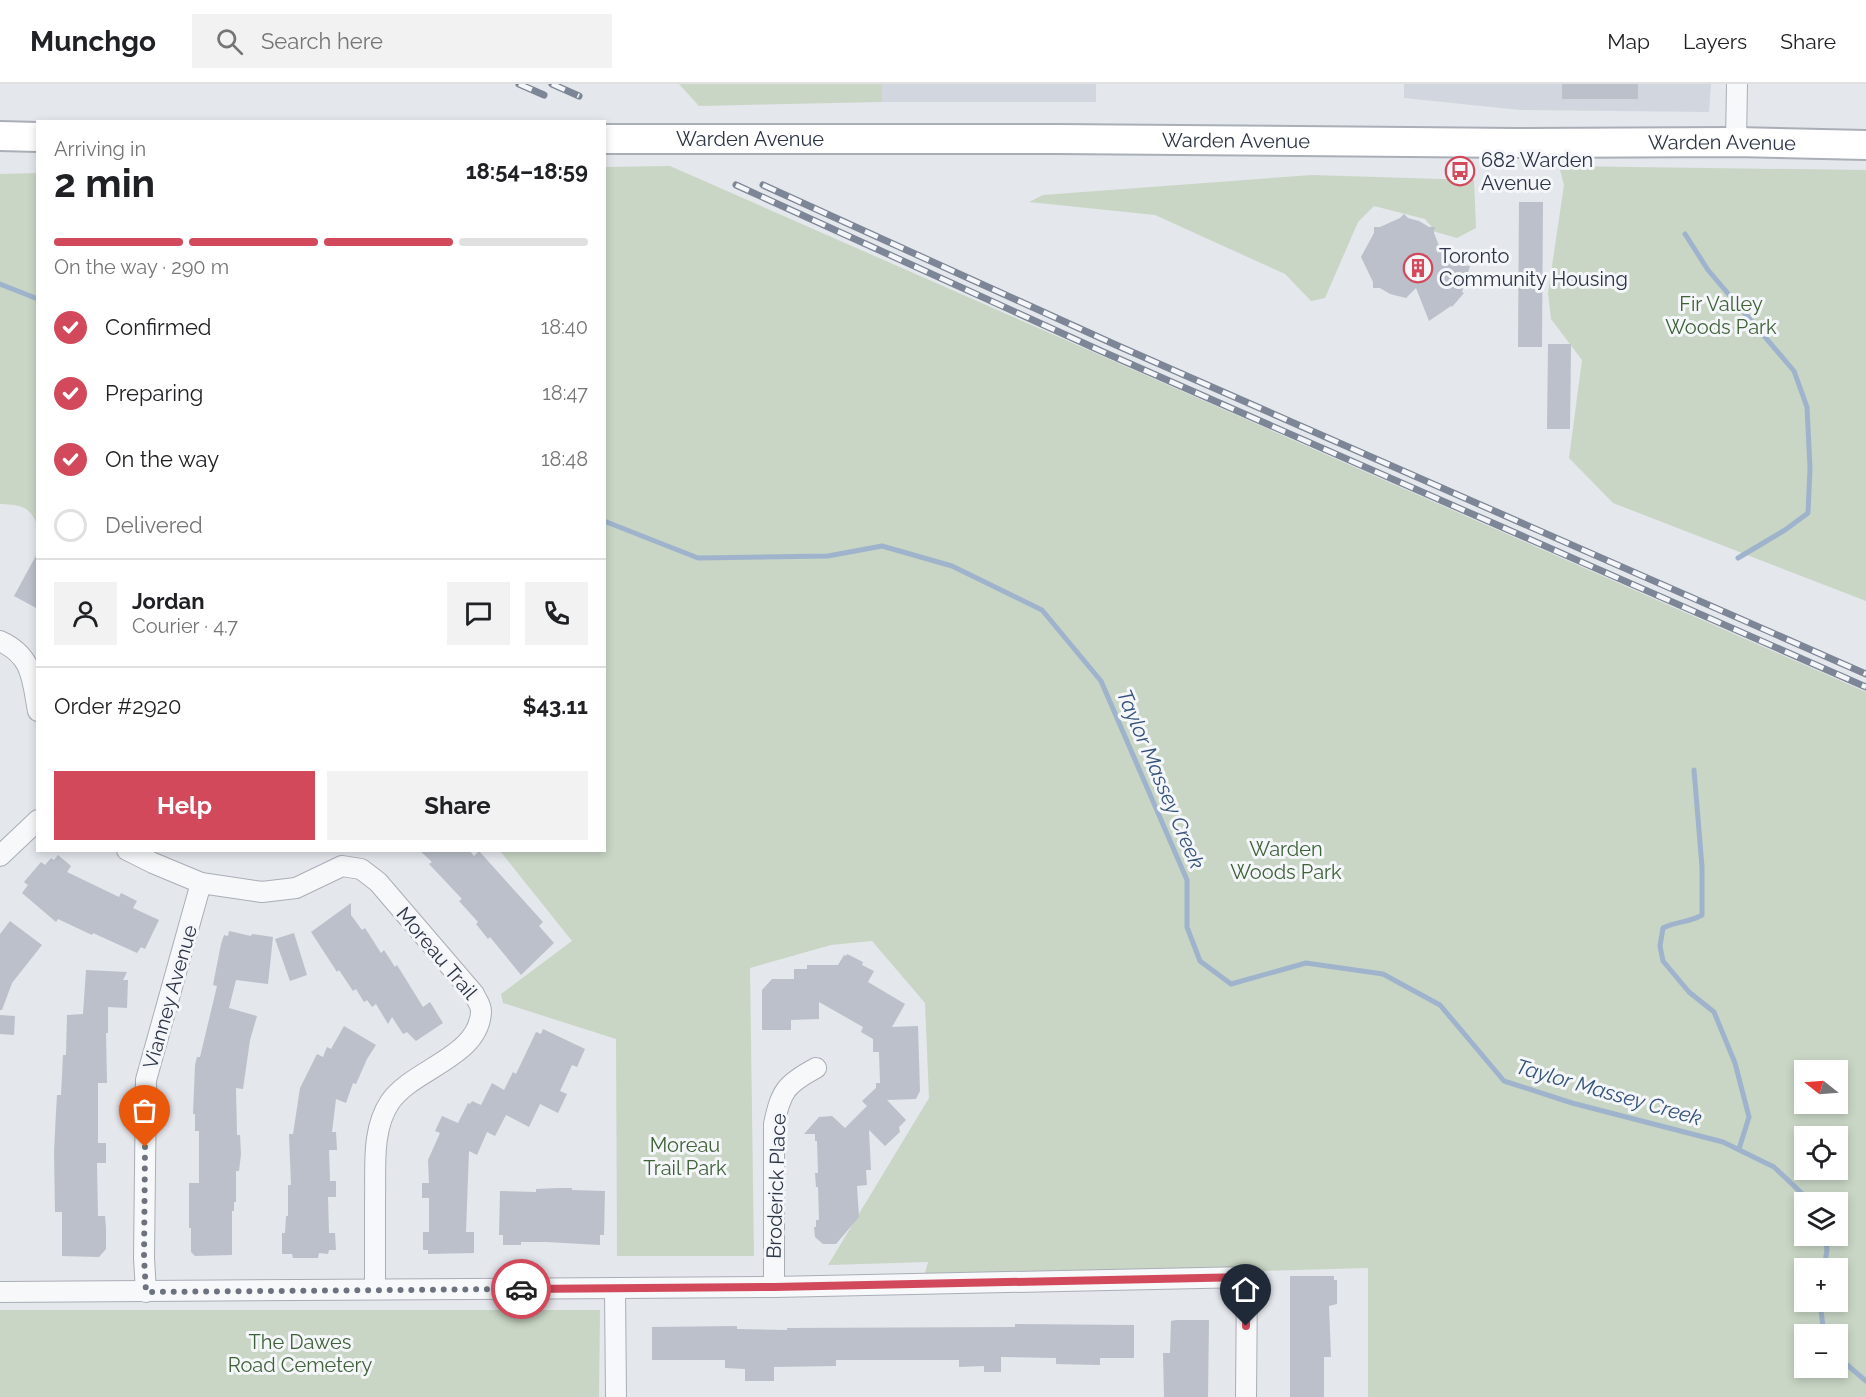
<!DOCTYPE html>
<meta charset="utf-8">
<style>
body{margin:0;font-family:Raleway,sans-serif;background:#f2f2f2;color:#202124;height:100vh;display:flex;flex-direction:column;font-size:22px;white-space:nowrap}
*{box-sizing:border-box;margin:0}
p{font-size:20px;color:#757577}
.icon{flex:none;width:33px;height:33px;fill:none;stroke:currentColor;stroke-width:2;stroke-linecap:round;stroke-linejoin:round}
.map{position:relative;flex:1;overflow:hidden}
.panel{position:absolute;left:36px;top:36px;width:570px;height:732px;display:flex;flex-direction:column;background:#fff;border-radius:0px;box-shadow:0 3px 9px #0003}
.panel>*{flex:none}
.needle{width:39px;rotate:287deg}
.fabs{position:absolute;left:1794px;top:976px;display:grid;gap:12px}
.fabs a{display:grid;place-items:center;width:54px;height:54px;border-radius:0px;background:#fff;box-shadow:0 3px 9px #0003;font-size:30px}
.pin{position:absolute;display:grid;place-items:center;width:51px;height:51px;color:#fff;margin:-62px -26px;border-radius:50% 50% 50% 0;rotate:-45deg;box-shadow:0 0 6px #0007}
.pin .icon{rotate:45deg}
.courier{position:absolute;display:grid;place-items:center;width:60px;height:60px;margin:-30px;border:4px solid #d1495b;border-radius:50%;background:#fff;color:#222;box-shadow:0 2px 8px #0007}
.head em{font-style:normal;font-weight:700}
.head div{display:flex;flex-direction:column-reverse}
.head{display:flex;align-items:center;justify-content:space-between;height:102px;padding:0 18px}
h1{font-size:39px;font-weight:700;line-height:45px}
.bar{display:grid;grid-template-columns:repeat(4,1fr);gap:9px 6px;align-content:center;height:72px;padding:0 18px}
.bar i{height:8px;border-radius:4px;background:#e0e0e0}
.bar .on{background:#d1495b}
.bar p{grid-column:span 4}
.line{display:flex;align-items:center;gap:15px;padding:0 18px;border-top:2px solid #e0e0e0}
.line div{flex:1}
.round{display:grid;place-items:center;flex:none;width:63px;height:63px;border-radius:0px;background:#f2f2f2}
ol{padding:0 18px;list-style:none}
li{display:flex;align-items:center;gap:18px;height:66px}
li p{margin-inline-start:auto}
li .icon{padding:6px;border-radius:50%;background:#d1495b;color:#fff;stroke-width:4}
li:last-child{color:#757577}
li i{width:33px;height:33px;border:3px solid #e0e0e0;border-radius:50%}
.primary-button{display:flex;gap:12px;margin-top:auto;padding:12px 18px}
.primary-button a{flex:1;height:69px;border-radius:0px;background:#d1495b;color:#fff;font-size:24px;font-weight:700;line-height:69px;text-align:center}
.primary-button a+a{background:#f2f2f2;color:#202124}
header{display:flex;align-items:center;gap:36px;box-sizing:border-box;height:84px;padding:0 30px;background:#fff;border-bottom:2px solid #e0e0e0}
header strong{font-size:28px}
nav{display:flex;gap:33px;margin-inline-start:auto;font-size:21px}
.search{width:420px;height:54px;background:#f2f2f2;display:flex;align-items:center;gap:15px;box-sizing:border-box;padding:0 21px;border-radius:0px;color:#757577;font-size:22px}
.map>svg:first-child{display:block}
.built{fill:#d2d6de}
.green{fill:#c9d6c5;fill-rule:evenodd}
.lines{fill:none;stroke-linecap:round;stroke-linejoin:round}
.stream{stroke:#9fb4cc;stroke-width:5}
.building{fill:#bbc0ca}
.minor-casing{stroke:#a9aeb7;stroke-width:22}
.secondary-casing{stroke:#a9aeb7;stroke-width:32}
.minor{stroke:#f7f8fa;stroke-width:20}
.secondary{stroke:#fff;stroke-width:28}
.rail-casing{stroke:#7d8696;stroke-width:7}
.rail{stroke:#f4f6f9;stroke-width:4.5;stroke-dasharray:14;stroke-linecap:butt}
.done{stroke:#6c737f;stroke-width:6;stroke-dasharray:0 10.8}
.route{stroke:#d1495b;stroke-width:8}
.labels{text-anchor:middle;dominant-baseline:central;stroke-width:6;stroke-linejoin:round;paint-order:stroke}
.street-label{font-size:20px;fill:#2b3445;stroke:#f4f6f9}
.poi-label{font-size:20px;fill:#2b3445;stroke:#f4f6f9;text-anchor:start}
.park-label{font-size:20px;fill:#3f6138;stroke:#f4f6f9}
.water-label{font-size:21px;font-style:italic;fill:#34527a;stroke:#f4f6f9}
</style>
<header>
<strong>Munchgo</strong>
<div class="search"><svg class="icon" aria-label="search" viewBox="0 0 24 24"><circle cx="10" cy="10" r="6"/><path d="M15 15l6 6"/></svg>Search here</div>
<nav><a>Map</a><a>Layers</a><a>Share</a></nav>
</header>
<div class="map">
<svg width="1866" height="1313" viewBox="0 0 1866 1313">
<rect width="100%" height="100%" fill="#e4e7ec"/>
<!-- built -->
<g class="built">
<rect x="882" y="0" width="214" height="18"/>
<path d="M1404 0H1711L1709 28 1520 26 1404 14Z"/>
</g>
<!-- green -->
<g class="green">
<path d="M679 0H882V18L699 22Z"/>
<path d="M670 82 1866 608V1313H1368V1184L923 1197 928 1178 828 1181 929 1014 925 919 872 857 831 861 750 884 754 1172H617L616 955 503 919 501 910 572 857 500 767 604 766 605 83ZM1804 987H1838V1020H1804ZM1804 1053H1838V1086H1804ZM1804 1119H1838V1152H1804ZM1804 1185H1838V1218H1804ZM1804 1251H1838V1284H1804Z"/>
<path d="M1559 82 1866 86V517L1613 419 1569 374 1582 276 1551 235 1548 209 1564 101Z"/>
<path d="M37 89H38L37 440C29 421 19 421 0 420V90Z"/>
<path d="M1312 91 1474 96 1476 144 1457 154 1436 148 1425 135 1374 122 1358 138 1325 214 1311 217 1285 190 1155 131 1029 118 1043 111Z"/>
<path d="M0 1226H600L599 1313H0Z"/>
</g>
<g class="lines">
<!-- stream -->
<g class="stream">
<path d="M1685 150 1708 186 1794 287 1807 323 1810 384 1808 429 1785 446 1738 474"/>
<path d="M0 200 38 215"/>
<path d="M604 437 698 474 828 472 882 462 952 482 1042 526 1101 597 1187 796V843L1200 877 1231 900 1306 879 1383 890 1440 921 1504 997 1572 1019 1723 1058 1774 1083 1812 1119"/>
<path d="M1694 686 1702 783V831C1689 839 1676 837 1663 844L1660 862 1663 877 1689 908 1714 928 1735 979 1749 1033 1739 1065"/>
<path d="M1824 1185 1827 1166 1825 1152"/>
<path d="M1820 1218 1824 1251"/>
<path d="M1838 1273 1866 1297"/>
</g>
</g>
<!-- building -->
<g class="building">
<rect x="1562" y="0" width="76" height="15"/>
<path d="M1519 118H1543L1542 263H1518Z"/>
<path d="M1404 130 1408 134 1419 137 1429 143H1435L1434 149 1442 169 1452 180 1470 182 1462 208 1464 209 1452 223 1451 222 1429 237 1416 204 1406 214 1390 210 1380 204H1373V198L1361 173 1374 149V143H1380L1400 134Z"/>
<path d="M1548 260H1571L1570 345H1547Z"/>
<path d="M38 468V525L14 512Z"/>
<path d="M419 766H469L474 772 479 767 543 838 539 842 554 859 521 891 490 853 488 855 476 840 478 838 459 817 462 815 429 780 432 778Z"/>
<path d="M58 771 71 782 67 788 119 813 121 809 137 817 133 824 159 836 145 865 141 863 137 869 93 849 92 851 58 835 56 838 22 809 28 801 24 798 41 778 45 781 51 774 54 776Z"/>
<path d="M351 819V831L362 846 365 844 381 869 384 866 395 883 397 881 423 923 430 918 443 939 416 957 407 948 403 950 392 933 388 940 376 920 372 923 367 916 364 918 356 905 353 907 339 886 337 888 311 848Z"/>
<path d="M10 837 42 861 12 899 2 926H0V850Z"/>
<path d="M229 847 251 852 252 850 273 853 268 900 236 896 229 924 257 932 250 956 243 1005 236 1004 237 1051H240L241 1070 239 1087H236V1118H234V1127H232V1171L195 1172 191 1168V1144H189V1099H199V1047H195V1030H193L195 981 197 973H200L217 902 213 901 221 860 224 851 228 852Z"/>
<path d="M294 849 307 891 290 897 275 855Z"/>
<path d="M847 870 863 878 862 881 874 887 868 898 905 920 892 943 918 942 920 1007 916 1015 887 1016 906 1036 899 1043 900 1048 885 1062 869 1046 871 1086H866L867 1101 857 1102 859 1133 836 1160H823L815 1153 814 1143H816V1136H819L818 1103H816L815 1089H818L817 1057H815V1050H804L819 1033 832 1032 845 1044 867 1022 862 1017 876 1004V999H880L879 968H873V955L861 948 863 943 819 918V935L791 936V946H762V906L772 895H794V885H807V881H838L844 871 846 872Z"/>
<path d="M86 886 127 888 123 896H128L127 924 108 923V949H106L107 999H98V1059H106V1079H97L98 1132H105L106 1144V1165L99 1173 62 1172V1128H55L54 1068 56 1028 57 1011H61L63 971H66L67 931 83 930Z"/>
<path d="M0 931 15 932 14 951 0 950Z"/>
<path d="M344 942 376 961 367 975 356 1000 353 999 346 1019 336 1015 332 1048H336L337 1066H329L330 1097H336V1113H328L329 1149H335L336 1166H329L328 1170 319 1169 318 1174H293L292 1170H282V1149H285L286 1132H288V1101H291L289 1050H293L300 1004 317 970 323 973 327 963 331 965Z"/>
<path d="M543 945 585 965 577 983 572 981 560 1007 567 1010 558 1029 540 1020 529 1043 506 1031 495 1052 487 1048 477 1071 469 1067 466 1148H474V1169L428 1170V1166H423V1148H429V1114H422V1099H429L428 1076 440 1049 435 1047 442 1032 458 1039 468 1019 470 1020 472 1017 481 1021 492 999 504 1006 513 988 516 990 536 948 541 950Z"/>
<path d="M558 1104H572V1106L605 1107 604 1151H600V1161L546 1158H521V1161H503V1151H499L500 1107 536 1108V1105Z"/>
<path d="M1290 1192H1334V1196H1337V1220L1329 1222 1331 1273H1324V1313H1290Z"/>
<path d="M1176 1236H1209L1208 1313H1164L1163 1269H1170L1171 1237Z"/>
<path d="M1015 1240 1134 1241V1274H1100V1281L1056 1280V1274L1001 1273V1288H984V1282L959 1283V1276H836V1282L774 1283V1297H745V1285L725 1284V1276H652V1243L737 1242V1245L787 1246V1244L1015 1243Z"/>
</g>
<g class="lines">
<!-- minor casing -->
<g class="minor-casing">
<g id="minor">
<path d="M1736 58 1737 0"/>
<path d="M0 557C33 572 32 595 38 627"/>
<path d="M127 766 153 779 201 799 262 808 296 804 342 782 361 785 378 798 474 910C476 915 481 921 481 927 480 973 412 985 390 1018 371 1046 376 1085 375 1117 375 1146 375 1175 375 1204"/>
<path d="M0 772 38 736"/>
<path d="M774 1203V1040C781 1007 786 1000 816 984"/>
<path d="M615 1205 616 1313"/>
<path d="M0 1208 774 1203 1247 1193 1246 1313"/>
<path d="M146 1208 144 1174 146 996 201 799"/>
</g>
</g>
<!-- secondary casing -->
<g class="secondary-casing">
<g id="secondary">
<path d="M0 52 38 53"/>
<path id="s1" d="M604 55H1057L1517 59 1736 58 1866 61"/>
</g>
</g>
<!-- minor -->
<use href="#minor" class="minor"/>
<!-- secondary -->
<use href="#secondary" class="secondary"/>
<!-- rail casing -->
<g class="rail-casing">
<g id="rail">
<path d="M519 0 544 11"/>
<path d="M552 0 579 12"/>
<path d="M736 101 1101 267 1866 603"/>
<path d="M763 101 1116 261 1866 590"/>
</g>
</g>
<!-- rail -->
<use href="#rail" class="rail"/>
</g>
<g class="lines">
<!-- done -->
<path class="done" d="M145 1063 144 1174 146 1208 521 1205"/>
<!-- route -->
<path class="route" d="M521 1205 774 1203 1247 1193 1246 1242"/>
</g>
<!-- icons -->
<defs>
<g id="bus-ring" transform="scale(1.5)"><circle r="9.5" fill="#f4f6f9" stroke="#d1495b" stroke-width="1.5"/><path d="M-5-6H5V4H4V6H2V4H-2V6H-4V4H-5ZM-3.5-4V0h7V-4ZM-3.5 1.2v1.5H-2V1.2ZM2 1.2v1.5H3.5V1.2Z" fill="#d1495b"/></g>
<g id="building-ring" transform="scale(1.5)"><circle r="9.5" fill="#f4f6f9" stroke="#d1495b" stroke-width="1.5"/><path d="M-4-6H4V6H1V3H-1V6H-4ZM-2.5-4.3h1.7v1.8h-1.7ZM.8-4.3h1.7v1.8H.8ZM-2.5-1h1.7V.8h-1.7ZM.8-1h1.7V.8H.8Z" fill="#d1495b"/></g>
</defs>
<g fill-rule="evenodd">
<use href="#bus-ring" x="1460" y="87"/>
<use href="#building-ring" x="1418" y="184"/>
</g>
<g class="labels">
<!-- street labels -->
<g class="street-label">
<text stroke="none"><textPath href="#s1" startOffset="146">Warden Avenue</textPath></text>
<text stroke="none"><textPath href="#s1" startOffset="632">Warden Avenue</textPath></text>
<text stroke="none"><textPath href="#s1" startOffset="1118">Warden Avenue</textPath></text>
<text transform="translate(437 869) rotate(50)">Moreau Trail</text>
<text transform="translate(170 913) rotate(-74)">Vianney Avenue</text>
<text transform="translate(776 1102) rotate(-88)">Broderick Place</text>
</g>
<!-- poi labels -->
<g class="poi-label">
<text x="1481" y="76">682 Warden<tspan x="1481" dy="23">Avenue</tspan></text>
<text x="1439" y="172">Toronto<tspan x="1439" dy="23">Community Housing</tspan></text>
</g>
<!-- park labels -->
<g class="park-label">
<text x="1721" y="220">Fir Valley<tspan x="1721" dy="23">Woods Park</tspan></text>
<text x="1286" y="765">Warden<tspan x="1286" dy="23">Woods Park</tspan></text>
<text x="685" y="1061">Moreau<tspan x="685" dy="23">Trail Park</tspan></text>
<text x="300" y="1258">The Dawes<tspan x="300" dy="23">Road Cemetery</tspan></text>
</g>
<!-- water labels -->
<g class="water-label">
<text transform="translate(1161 695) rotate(67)">Taylor Massey Creek</text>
<text transform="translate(1609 1008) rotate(16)">Taylor Massey Creek</text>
</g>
</g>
</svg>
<div class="fabs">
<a><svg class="needle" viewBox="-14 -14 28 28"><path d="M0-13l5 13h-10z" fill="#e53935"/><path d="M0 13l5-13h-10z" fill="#757577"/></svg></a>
<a><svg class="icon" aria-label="locate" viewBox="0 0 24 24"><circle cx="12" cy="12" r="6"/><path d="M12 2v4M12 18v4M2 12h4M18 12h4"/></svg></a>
<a><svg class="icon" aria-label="layers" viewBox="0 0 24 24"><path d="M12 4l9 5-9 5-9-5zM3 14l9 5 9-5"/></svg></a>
<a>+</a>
<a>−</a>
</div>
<div class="pin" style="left:145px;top:1063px;background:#ea580c"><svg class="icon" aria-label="bag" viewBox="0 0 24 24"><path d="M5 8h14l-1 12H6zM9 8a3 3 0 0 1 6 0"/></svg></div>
<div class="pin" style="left:1246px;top:1242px;background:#1f2937"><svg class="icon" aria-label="home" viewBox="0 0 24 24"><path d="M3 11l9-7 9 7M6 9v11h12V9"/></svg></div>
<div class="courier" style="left:521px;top:1205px"><svg class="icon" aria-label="car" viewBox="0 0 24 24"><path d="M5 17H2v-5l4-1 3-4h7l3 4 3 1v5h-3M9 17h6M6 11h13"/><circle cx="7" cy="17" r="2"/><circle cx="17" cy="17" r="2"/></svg></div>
<section class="panel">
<div class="head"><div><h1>2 min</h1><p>Arriving in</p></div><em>18:54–18:59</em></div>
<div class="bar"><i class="on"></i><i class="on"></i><i class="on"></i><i></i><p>On the way · 290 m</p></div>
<ol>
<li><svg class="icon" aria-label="check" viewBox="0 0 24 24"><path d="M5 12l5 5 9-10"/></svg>Confirmed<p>18:40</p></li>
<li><svg class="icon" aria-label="check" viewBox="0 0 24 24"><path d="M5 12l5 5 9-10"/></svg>Preparing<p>18:47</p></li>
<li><svg class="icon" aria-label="check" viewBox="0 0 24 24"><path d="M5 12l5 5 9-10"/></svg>On the way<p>18:48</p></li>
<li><i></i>Delivered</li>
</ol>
<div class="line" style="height:108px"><a class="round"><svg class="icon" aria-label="person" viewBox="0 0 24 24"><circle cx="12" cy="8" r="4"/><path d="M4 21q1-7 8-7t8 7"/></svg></a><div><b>Jordan</b><p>Courier · 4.7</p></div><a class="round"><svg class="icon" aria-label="chat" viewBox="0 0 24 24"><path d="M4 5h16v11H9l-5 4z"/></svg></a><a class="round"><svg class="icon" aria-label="phone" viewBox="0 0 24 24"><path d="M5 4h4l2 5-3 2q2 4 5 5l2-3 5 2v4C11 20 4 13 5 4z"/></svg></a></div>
<div class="line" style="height:78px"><div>Order #2920</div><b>$43.11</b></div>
<div class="primary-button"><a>Help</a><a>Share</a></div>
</section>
</div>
